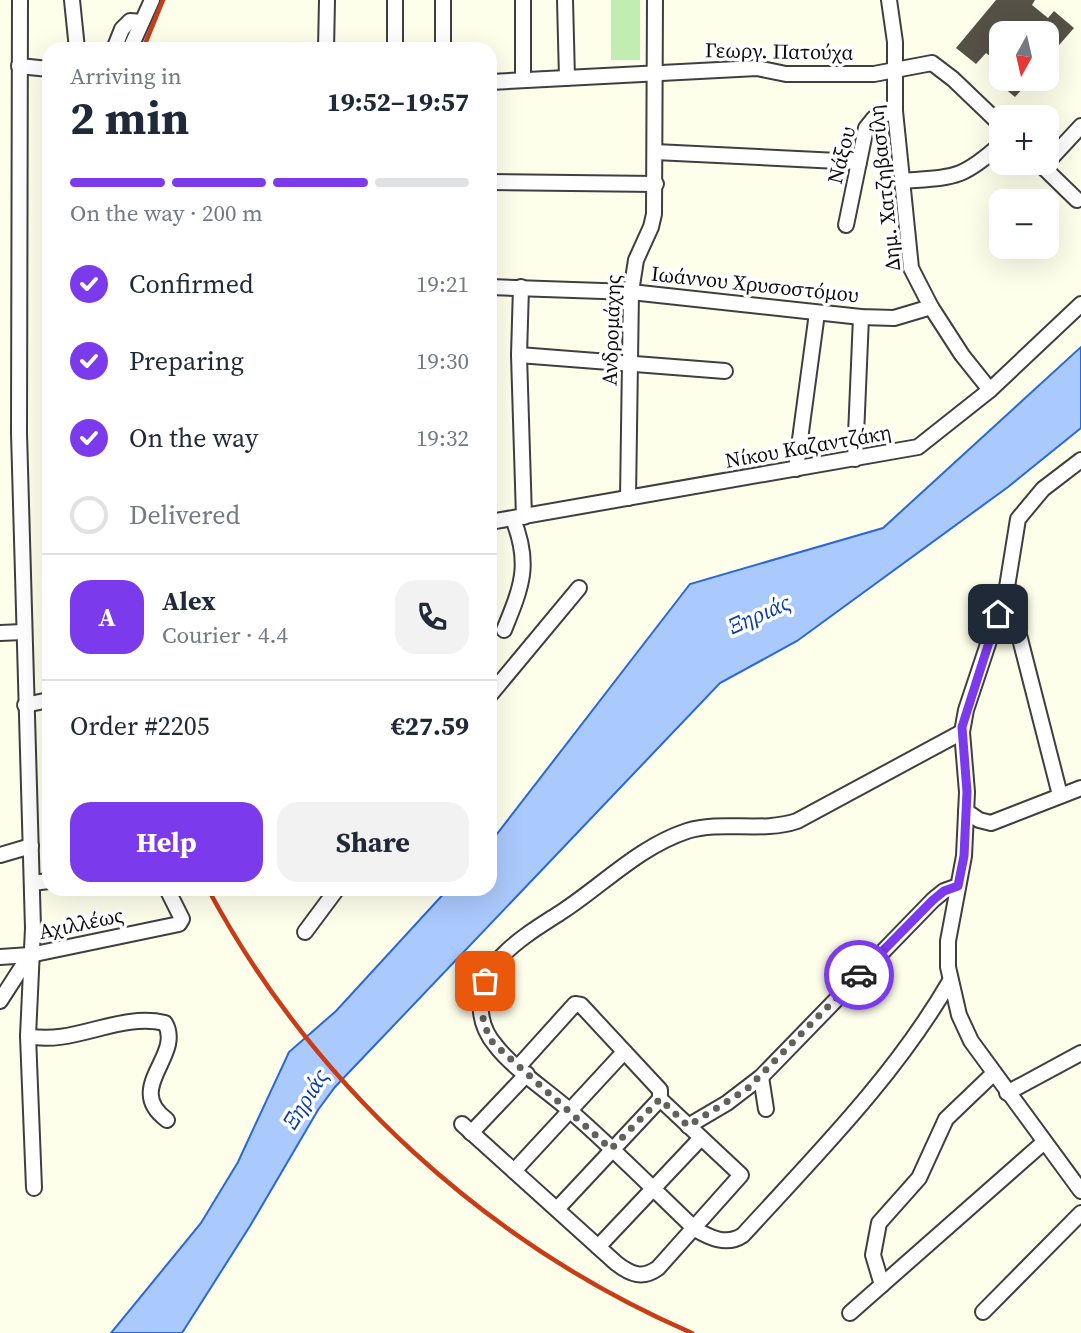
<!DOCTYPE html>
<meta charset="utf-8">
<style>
body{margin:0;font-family:"Source Serif 4",serif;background:#f2f2f3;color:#1f2937;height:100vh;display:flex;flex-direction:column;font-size:26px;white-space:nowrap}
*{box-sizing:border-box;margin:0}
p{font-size:23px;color:#747a83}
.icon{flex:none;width:38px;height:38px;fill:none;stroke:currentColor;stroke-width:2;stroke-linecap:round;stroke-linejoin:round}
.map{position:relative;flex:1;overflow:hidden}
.drawer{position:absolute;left:42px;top:42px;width:455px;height:854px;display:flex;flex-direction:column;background:#fff;border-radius:21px;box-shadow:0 7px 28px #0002}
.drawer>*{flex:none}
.needle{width:46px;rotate:188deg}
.fabs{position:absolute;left:989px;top:21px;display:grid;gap:14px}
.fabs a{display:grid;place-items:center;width:70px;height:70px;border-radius:14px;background:#fff;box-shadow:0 7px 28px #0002;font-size:35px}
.pin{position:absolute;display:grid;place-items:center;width:60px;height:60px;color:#fff;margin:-30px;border-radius:14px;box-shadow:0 4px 10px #0006}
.courier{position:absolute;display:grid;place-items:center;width:70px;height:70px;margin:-35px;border:5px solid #7c3aed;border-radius:50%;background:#fff;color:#222;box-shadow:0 2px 9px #0007}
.overview em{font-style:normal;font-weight:700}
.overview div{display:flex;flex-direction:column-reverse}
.overview{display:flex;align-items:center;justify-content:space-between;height:119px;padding:0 28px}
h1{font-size:46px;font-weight:700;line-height:52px}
.bar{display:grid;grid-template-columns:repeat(4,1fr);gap:10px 7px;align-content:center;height:84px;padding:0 28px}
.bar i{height:9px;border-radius:5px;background:#e0e1e3}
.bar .on{background:#7c3aed}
.bar p{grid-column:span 4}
.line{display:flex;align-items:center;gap:18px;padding:0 28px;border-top:2px solid #e0e1e3}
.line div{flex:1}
.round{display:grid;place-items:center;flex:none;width:74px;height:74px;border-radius:21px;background:#f2f2f3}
ol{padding:0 28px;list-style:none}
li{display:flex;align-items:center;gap:21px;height:77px}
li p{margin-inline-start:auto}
li .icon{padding:7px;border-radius:50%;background:#7c3aed;color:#fff;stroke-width:4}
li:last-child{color:#747a83}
li i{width:38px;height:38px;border:4px solid #e0e1e3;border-radius:50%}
.cta{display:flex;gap:14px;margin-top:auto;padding:14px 28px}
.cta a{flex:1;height:80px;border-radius:21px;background:#7c3aed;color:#fff;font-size:28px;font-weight:700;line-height:80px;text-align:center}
.cta a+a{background:#f2f2f3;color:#1f2937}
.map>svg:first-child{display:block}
.green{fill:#c1edb1}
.water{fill:#aac9fc;stroke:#2a67da;stroke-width:2}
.building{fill:#565147}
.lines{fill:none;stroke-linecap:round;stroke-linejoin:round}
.minor-casing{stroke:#3f3f3f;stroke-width:18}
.minor{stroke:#fff;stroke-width:14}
.rail{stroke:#c93c17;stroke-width:4.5}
.done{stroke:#61615a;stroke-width:7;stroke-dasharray:0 12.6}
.route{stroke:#7c3aed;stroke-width:9}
.labels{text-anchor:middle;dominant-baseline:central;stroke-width:7;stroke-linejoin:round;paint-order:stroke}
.street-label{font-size:21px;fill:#0c0c0c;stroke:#fff}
.water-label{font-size:23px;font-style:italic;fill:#0a3ba9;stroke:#fff}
</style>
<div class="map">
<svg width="1081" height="1333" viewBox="0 0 1081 1333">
<rect width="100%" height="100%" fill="#feffeb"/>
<!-- green -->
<rect class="green" x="611" y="0" width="29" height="60"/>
<!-- water -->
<path class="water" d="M1081 347V428L1008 487 797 641 720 683 335 1087 318 1110 250 1226 182 1333H111L201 1223 238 1162 289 1052 336 1011 448 889H490V843L690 584 883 528Z"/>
<!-- building -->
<g class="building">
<path d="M996 0H1035L1032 5 1048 18 1054 11 1074 28 1046 60V33H1001V65L986 53 976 64 956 48Z"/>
<path d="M993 79H1031L1015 97Z"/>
</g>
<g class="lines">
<!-- minor casing -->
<g class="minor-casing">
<g id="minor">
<path d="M20 0 19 433 33 928 28 1036 34 1188"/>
<path d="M72 0 77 49"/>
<path d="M443 0V49"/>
<path d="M523 0V80"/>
<path d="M565 0 567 78"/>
<path d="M889 0 895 42V111L911 268 931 307 962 355 990 390"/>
<path d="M114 49 122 29 130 21 142 22"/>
<path d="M130 49 152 0"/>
<path d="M326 49 327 0"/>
<path d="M395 49V0"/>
<path d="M19 66 49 69"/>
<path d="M490 82 757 68 786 74H874L932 63 953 79 1001 125"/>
<path d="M655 152 859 162"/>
<path d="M1039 163 1077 200"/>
<path d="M1043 167 1081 126"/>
<path d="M902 181C954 177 961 180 1001 144"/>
<path d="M490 182 656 184"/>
<path d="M846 225 866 128 874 118 895 111"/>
<path d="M490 287 631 292 861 317 894 318 931 307"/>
<path d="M521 287 519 355 524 517"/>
<path d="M519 355 725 371"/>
<path d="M855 459 861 317"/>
<path d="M1081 460 1043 489 1018 519 1007 587 966 710 962 732 967 792 964 856 948 941V967L959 1015 971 1041 1081 1191"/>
<path d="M796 469 817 313"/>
<path d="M628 498 631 292 636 260 651 227 654 214 655 0"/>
<path d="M490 522 918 447 990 390 1081 304"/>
<path d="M1007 588 1060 795"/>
<path d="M504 630C522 586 531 564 513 519"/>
<path d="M0 633 23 632"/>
<path d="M490 695 579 588"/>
<path d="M25 705 49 700"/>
<path d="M966 811 979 820 991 823 1081 788"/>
<path d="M0 855 31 846"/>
<path d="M32 883 49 881"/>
<path d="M305 932 337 889"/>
<path d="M0 957 30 955 179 924 182 919 167 889"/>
<path d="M950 981C895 1076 817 1154 743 1235 727 1246 710 1238 695 1229 653 1189 612 1147 568 1109 546 1090 513 1068 496 1046 488 1037 482 1024 481 1012 475 962 528 934 563 911 604 884 639 847 687 831 723 820 761 833 797 821L962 732"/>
<path d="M0 1001 29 956"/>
<path d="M28 1036C73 1046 119 1012 165 1023 184 1056 123 1088 167 1120"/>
<path d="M761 1077 766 1109"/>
<path d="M1007 1093 1081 1053"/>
<path d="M462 1124 616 1263C631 1275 643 1279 658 1268L741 1175 660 1099V1090L581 1005 575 1004 519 1066"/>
<path d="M688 1126 727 1103 761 1077 933 900 944 891 958 886"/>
<path d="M471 1133 527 1074"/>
<path d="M514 1171 624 1052"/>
<path d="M557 1209 660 1099"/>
<path d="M598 1247 701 1138"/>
<path d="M882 1285 873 1255 879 1223 919 1178 946 1119 993 1074"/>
<path d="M983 1312 1081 1213"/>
<path d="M850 1313 1043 1143"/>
</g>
</g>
<!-- minor -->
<use href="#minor" class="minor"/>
<!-- rail -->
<g class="rail">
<path d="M143 49 163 0"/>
<path d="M208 889C313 1085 488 1245 692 1333"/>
</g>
</g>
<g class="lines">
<!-- done -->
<path class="done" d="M485 981C480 1004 480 1021 493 1043L611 1149 660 1099 688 1126 747 1089 859 975"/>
<!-- route -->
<path class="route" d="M859 975 933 900 944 891 958 886 964 856 967 792 962 727 998 614"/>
</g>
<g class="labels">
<!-- street labels -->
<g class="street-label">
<text transform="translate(779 51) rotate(1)">Γεωργ. Πατούχα</text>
<text transform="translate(841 155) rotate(-76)">Νάξου</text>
<text transform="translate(884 188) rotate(-96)">Δημ. Χατζηβασίλη</text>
<text transform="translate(755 284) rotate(6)">Ιωάννου Χρυσοστόμου</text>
<text transform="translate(611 330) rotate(-88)">Ανδρομάχης</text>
<text transform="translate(808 446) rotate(-10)">Νίκου Καζαντζάκη</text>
<text transform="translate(81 923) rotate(-12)">Αχιλλέως</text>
</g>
<!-- water labels -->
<g class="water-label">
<text transform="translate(759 614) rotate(-24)">Ξηριάς</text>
<text transform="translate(305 1099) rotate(-58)">Ξηριάς</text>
</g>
</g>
</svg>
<div class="fabs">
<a><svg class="needle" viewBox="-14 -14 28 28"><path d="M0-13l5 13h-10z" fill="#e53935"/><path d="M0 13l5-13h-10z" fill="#747a83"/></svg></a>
<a>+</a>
<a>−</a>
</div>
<div class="pin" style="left:485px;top:981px;background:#ea580c"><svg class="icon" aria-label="bag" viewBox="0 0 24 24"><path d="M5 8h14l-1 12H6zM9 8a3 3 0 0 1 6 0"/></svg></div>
<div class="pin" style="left:998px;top:614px;background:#1f2937"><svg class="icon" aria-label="home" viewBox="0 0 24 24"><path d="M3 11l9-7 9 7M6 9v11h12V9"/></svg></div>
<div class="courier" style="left:859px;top:975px"><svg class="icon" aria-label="car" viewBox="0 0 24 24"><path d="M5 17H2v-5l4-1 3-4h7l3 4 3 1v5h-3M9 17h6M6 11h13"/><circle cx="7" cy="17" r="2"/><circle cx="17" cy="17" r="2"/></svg></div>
<section class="drawer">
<div class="overview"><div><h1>2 min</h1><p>Arriving in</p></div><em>19:52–19:57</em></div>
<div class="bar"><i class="on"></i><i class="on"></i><i class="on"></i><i></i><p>On the way · 200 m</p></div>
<ol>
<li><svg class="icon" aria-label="check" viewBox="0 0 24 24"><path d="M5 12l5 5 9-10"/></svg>Confirmed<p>19:21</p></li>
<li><svg class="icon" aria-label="check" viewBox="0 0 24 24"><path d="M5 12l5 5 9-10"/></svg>Preparing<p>19:30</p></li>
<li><svg class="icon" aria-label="check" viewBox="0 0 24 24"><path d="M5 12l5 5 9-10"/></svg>On the way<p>19:32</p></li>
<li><i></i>Delivered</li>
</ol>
<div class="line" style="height:126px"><b class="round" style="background:#7c3aed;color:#fff">A</b><div><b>Alex</b><p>Courier · 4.4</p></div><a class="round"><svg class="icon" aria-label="phone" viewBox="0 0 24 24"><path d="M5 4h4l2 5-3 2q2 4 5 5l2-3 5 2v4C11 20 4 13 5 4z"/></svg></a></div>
<div class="line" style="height:91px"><div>Order #2205</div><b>€27.59</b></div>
<div class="cta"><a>Help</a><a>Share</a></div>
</section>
</div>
